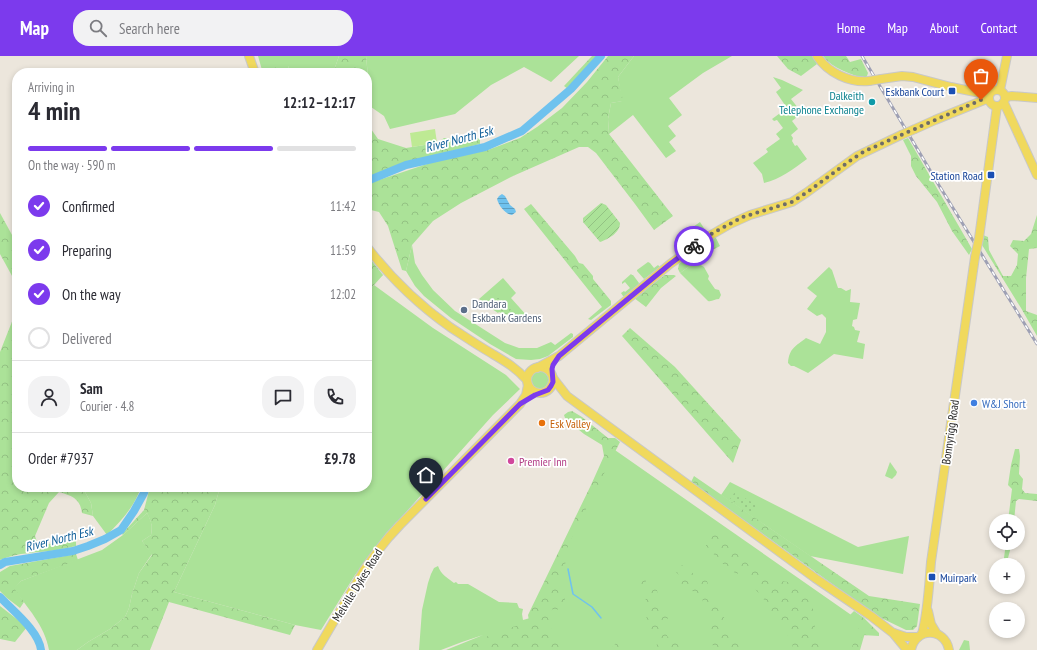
<!DOCTYPE html>
<meta charset="utf-8">
<style>
body{margin:0;font-family:"PT Sans Narrow",sans-serif;background:#f2f2f3;color:#2b2b33;height:100vh;display:flex;flex-direction:column;font-size:15px;white-space:nowrap}
*{box-sizing:border-box;margin:0}
p{font-size:13px;color:#7c7c81}
.icon{flex:none;width:22px;height:22px;fill:none;stroke:currentColor;stroke-width:2;stroke-linecap:round;stroke-linejoin:round}
.map{position:relative;flex:1;overflow:hidden}
.sheet{position:absolute;left:12px;top:12px;width:360px;height:424px;display:flex;flex-direction:column;background:#fff;border-radius:16px;box-shadow:0 2px 6px #0003}
.sheet>*{flex:none}
.buttons{position:absolute;left:989px;top:458px;display:grid;gap:8px}
.buttons a{display:grid;place-items:center;width:36px;height:36px;border-radius:50%;background:#fff;box-shadow:0 2px 6px #0003;font-size:20px}
.pin{position:absolute;display:grid;place-items:center;width:34px;height:34px;color:#fff;margin:-41px -17px;border-radius:50% 50% 50% 0;rotate:-45deg;box-shadow:0 0 4px #0007}
.pin .icon{rotate:45deg}
.courier{position:absolute;display:grid;place-items:center;width:40px;height:40px;margin:-20px;border:3px solid #7c3aed;border-radius:50%;background:#fff;color:#222;box-shadow:0 1px 5px #0007}
.overview em{font-style:normal;font-weight:800}
.overview div{display:flex;flex-direction:column-reverse}
.overview{display:flex;align-items:center;justify-content:space-between;height:68px;padding:0 16px}
h1{font-size:26px;font-weight:800;line-height:30px}
.bar{display:grid;grid-template-columns:repeat(4,1fr);gap:6px 4px;align-content:center;height:48px;padding:0 16px}
.bar i{height:5px;border-radius:3px;background:#e1e1e2}
.bar .active{background:#7c3aed}
.bar p{grid-column:span 4}
.line{display:flex;align-items:center;gap:10px;padding:0 16px;border-top:1px solid #e1e1e2}
.line div{flex:1}
.round{display:grid;place-items:center;flex:none;width:42px;height:42px;border-radius:16px;background:#f2f2f3}
ol{padding:0 16px;list-style:none}
li{display:flex;align-items:center;gap:12px;height:44px}
li p{margin-inline-start:auto}
li .icon{padding:4px;border-radius:50%;background:#7c3aed;color:#fff;stroke-width:4}
li:last-child{color:#7c7c81}
li i{width:22px;height:22px;border:2px solid #e1e1e2;border-radius:50%}
header{display:flex;align-items:center;gap:24px;box-sizing:border-box;height:56px;padding:0 20px;background:#7c3aed;color:#fff}
header strong{font-size:19px}
nav{display:flex;gap:22px;margin-inline-start:auto;font-size:14px}
.search{width:280px;height:36px;background:#f2f2f3;display:flex;align-items:center;gap:10px;box-sizing:border-box;padding:0 14px;border-radius:16px;color:#7c7c81;font-size:15px}
.map>svg:first-child{display:block}
.grass{fill:#abe298}
.forest{fill:url(#forest-crowns)}
.park{fill:url(#park-dots)}
.garden{fill:url(#garden-furrows)}
.pitch{fill:#beea94}
.water{fill:url(#water-rules)}
.lines{fill:none;stroke-linecap:round;stroke-linejoin:round}
.stream{stroke:#6fc2ee;stroke-width:1.5}
.river{stroke:#6fc2ee;stroke-width:8}
.major-casing{stroke:#c8c8c8;stroke-width:10}
.major{stroke:#f0d95d;stroke-width:8}
.rail-casing{stroke:#9ea0b4;stroke-width:3}
.rail{stroke:#fff;stroke-width:1.5;stroke-dasharray:4.5;stroke-linecap:butt}
.major-bridge-casing{stroke:#c8c8c8;stroke-width:10;stroke-linecap:butt}
.major-bridge{stroke:#f0d95d;stroke-width:8}
.done{stroke:#6e6c68;stroke-width:4;stroke-dasharray:0 7.2}
.route{stroke:#7c3aed;stroke-width:5}
.transit-dot{fill:#1a4fb4;stroke:#fff;stroke-width:1.5}
.culture-dot{fill:#0f9aa8;stroke:#fff;stroke-width:1.5}
.service-dot{fill:#5c6f8a;stroke:#fff;stroke-width:1.5}
.shop-dot{fill:#3f7fe0;stroke:#fff;stroke-width:1.5}
.food-dot{fill:#e8710a;stroke:#fff;stroke-width:1.5}
.hotel-dot{fill:#d1479c;stroke:#fff;stroke-width:1.5}
.labels{text-anchor:middle;dominant-baseline:central;stroke-width:3.5;stroke-linejoin:round;paint-order:stroke}
.transit-label{font-size:12px;fill:#164399;stroke:#fff;text-anchor:end}
.culture-label{font-size:12px;fill:#0d838f;stroke:#fff;text-anchor:end}
.service-label{font-size:12px;fill:#4e5e75;stroke:#fff;text-anchor:start}
.shop-label{font-size:12px;fill:#366cbe;stroke:#fff;text-anchor:start}
.food-label{font-size:12px;fill:#c56008;stroke:#fff;text-anchor:start}
.street-label{font-size:12px;fill:#2a2a2a;stroke:#fff}
.hotel-label{font-size:12px;fill:#b23c85;stroke:#fff;text-anchor:start}
.water-label{font-size:13px;font-style:italic;fill:#0e5e99;stroke:#fff}
</style>
<header>
<strong>Map</strong>
<div class="search"><svg class="icon" aria-label="search" viewBox="0 0 24 24"><circle cx="10" cy="10" r="6"/><path d="M15 15l6 6"/></svg>Search here</div>
<nav><a>Home</a><a>Map</a><a>About</a><a>Contact</a></nav>
</header>
<div class="map">
<svg width="1037" height="594" viewBox="0 0 1037 594">
<defs>
<pattern id="forest-crowns" width="20" height="18" patternUnits="userSpaceOnUse"><rect width="20" height="18" fill="#abe298"/><path d="M2 6a3 3 0 1 1 6 0M12 15a3 3 0 1 1 6 0" fill="none" stroke="#93c283"/></pattern>
<pattern id="park-dots" width="8" height="8" patternUnits="userSpaceOnUse"><rect width="8" height="8" fill="#abe298"/><path d="M2 2h.1M6 6h.1" fill="none" stroke="#93c283" stroke-width="1.8" stroke-linecap="round"/></pattern>
<pattern id="garden-furrows" width="10" height="10" patternUnits="userSpaceOnUse"><rect width="10" height="10" fill="#abe298"/><path d="M-1 1l2-2M0 10L10 0M9 11l2-2" fill="none" stroke="#93c283"/></pattern>
<pattern id="water-rules" width="6" height="5" patternUnits="userSpaceOnUse"><rect width="6" height="5" fill="#6fc2ee"/><path d="M0 2.5h6" fill="none" stroke="#5b9ec1"/></pattern>
</defs>
<rect width="100%" height="100%" fill="#ece6dc"/>
<!-- grass -->
<g class="grass">
<path d="M258 0H339L333 17H291L288 10H275L278 17H264L262 14Z"/>
<path d="M366 0H579L551 26 524 11 491 29 455 58 390 73 384 60 371 51Z"/>
<path d="M634 0H732L703 17 669 42 682 59 668 70 676 80 669 86 676 95 666 102 633 59 609 78 608 63 611 47 622 45 618 21Z"/>
<path d="M773 21 782 24 803 34 791 43 802 57 792 65 798 73 791 79 793 82 792 85 795 90 797 89 807 103C793 113 781 123 764 127L762 118 753 107 768 96 766 93 780 83 776 78 783 72 777 64 774 65 772 63 787 52 776 36 781 32Z"/>
<path d="M700 166 707 177 701 180 698 179 693 171Z"/>
<path d="M412 189 415 207 422 219 433 234 455 255 505 287 519 292H537L551 286 555 289 571 277 573 278V281L548 300 540 303 531 304 516 303 490 288 451 262 424 240 415 230 406 215Z"/>
<path d="M648 206 650 207 654 212 658 209 660 211 644 223 637 215V214Z"/>
<path d="M694 207H697L704 211 709 220 708 223 715 233 719 234 721 239 719 243C715 243 712 246 708 245L680 217Z"/>
<path d="M829 211 832 214 838 232H841L846 235 851 233 850 246 860 247 857 263 853 264 852 270 854 271 855 274 860 275 857 286 865 288 863 303 834 298 808 317 794 310H791L788 307C789 292 796 290 806 282L820 288 826 276V262L822 258 817 260 807 253 817 240 807 232Z"/>
<path d="M631 218 632 219H633L639 227 638 229 626 240H623L621 237 624 235 625 236 630 232 625 226 622 228V226Z"/>
<path d="M503 222 516 237 511 242 528 261C520 267 514 264 506 261L505 259 499 256 498 257 492 253V251L486 247H485L479 243Z"/>
<path d="M374 229 433 272 506 319 520 333 493 359 398 465 355 519 321 574 295 569 174 536 215 449 220 431H367V236Z"/>
<circle cx="540" cy="324" r="9"/>
<path d="M612 392 867 570 860 594H446L483 579 462 586 441 594H419L422 554 428 527 431 518 434 512 438 510C441 519 448 522 454 527L456 526 458 528H468L499 546 517 547 519 552 523 553 522 558 523 564 530 562Z"/>
<path d="M890 406 897 416 896 419 892 423 885 420Z"/>
<path d="M730 426 858 491 909 480 903 518 810 500 721 439Z"/>
<path d="M89 431H141C135 450 121 465 107 479L93 460 91 447 85 436Z"/>
<path d="M147 457C151 464 153 470 151 479L142 485 152 498 139 517 132 538 129 552 125 561 110 573 88 586 77 594H49C45 570 27 551 13 532L21 525 102 494 123 479Z"/>
</g>
<!-- forest -->
<g class="forest">
<path d="M339 0H366L371 51V73L378 83 406 92 437 87 444 82H480V88L407 106 367 121V17H333Z"/>
<path d="M592 0H597L568 33 564 30Z"/>
<path d="M608 0H634L618 21 623 45 611 47 608 63 609 78 673 160 654 174 635 148 596 97 588 91H579L513 120 461 147 433 165 412 189 406 215 402 214 393 186 388 170 379 156 367 153V128L433 106 488 94 520 82 537 71 562 52 587 26Z"/>
<path d="M777 0H814L817 8 801 20 788 13Z"/>
<path d="M823 0H846L850 6 861 3 868 17 866 23C851 18 833 13 823 0Z"/>
<path d="M274 10H288L291 17H278Z"/>
<path d="M908 82 972 193 969 199 952 175 937 146 916 120 911 110V100L903 84Z"/>
<path d="M531 148 575 200 579 207 583 208 593 220V223L611 245V249L591 264 588 263 602 251 524 153Z"/>
<path d="M0 157 17 188V229L0 198Z"/>
<path d="M1037 159V192L1029 193 1026 222V255L1037 259V280L1021 252 982 189 983 179 988 181 989 194 1003 220H1011L1017 209 1018 198 1010 190 1013 184 1024 185 1031 178Z"/>
<path d="M715 180 720 190 703 199 697 207H694L680 217 678 213 679 208Z"/>
<path d="M367 199 383 219 374 229 367 236Z"/>
<path d="M665 219H674L676 220 661 232 646 251 634 242Z"/>
<path d="M17 256V431H89L85 436 91 447 93 460 82 457C80 442 72 440 59 436L49 447 35 480 38 489 76 485V490C70 491 64 493 57 494 38 497 18 496 0 504V296L15 258Z"/>
<path d="M630 272 675 311 741 384 733 407 622 280Z"/>
<path d="M572 355 582 361 608 382H615L620 386 570 485 566 495V504L565 509 561 513 559 518 562 522 558 536 565 542V547L562 554 553 553 549 556V560L552 578 564 594H532L526 592 519 594 460 593 459 592 461 590 529 565 528 559 591 429 604 400 602 389 584 378 573 369 566 365 564 359 568 356Z"/>
<path d="M1015 393H1019L1020 400 1019 418 1023 423 1022 433 1025 437 1037 438V445L1019 443 1016 445 1014 465H1008L1012 433 1008 429 1011 409Z"/>
<path d="M694 420 869 540 920 548 917 570 913 574H906L875 559 691 426Z"/>
<path d="M150 431H220L215 449 174 536 295 569 290 579 169 546 150 594H77L88 586 110 573 125 561 129 552 132 538 139 517 152 499 142 485 151 479C153 470 151 465 147 457L123 479 122 478 144 454Z"/>
<path d="M713 476 722 479 727 483 739 497 745 505 748 508 759 510 765 517 775 524 788 526 797 531 810 544 813 553 815 570 814 586 822 589 823 594H793L792 586 785 575 775 565 768 551 766 546 756 534 752 525 743 519 735 517 722 507 706 490V481L709 477Z"/>
<path d="M1006 487H1012L1008 502V509H1003Z"/>
<path d="M76 498 78 504 21 525 14 532 24 546 20 552 7 542 0 535V516L10 510Z"/>
<path d="M675 508C684 507 694 516 696 523H703L707 525 711 537 715 542V549L719 552 721 558 727 565 728 570 736 579 742 591 746 594H717L713 590 709 578 710 566 708 552 706 549 703 546 702 542 697 537 683 531 681 527 679 519 676 516Z"/>
<path d="M638 510 648 512 649 514 644 532H642C638 529 641 525 643 521L636 513Z"/>
<path d="M655 533 657 534C658 540 658 547 662 551 665 554 667 555 670 559L668 562 665 566 667 571V580C672 585 680 585 681 594H658L656 585 643 553 646 542 649 534Z"/>
<path d="M0 550 27 571 15 586 0 583Z"/>
<path d="M854 555 864 562 879 577V580L862 579 858 594H853L852 591 859 571 856 566 850 559Z"/>
<path d="M964 584 969 585 970 594H959Z"/>
<path d="M616 587H622L626 594H610Z"/>
</g>
<!-- park -->
<g class="park">
<path d="M495 242H499L510 249 511 253 509 256 506 258 490 248V246Z"/>
<path d="M735 436 758 450 752 458 730 443Z"/>
</g>
<!-- garden -->
<path class="garden" d="M601 147 606 149 620 167C620 177 608 183 600 186L583 166V162Z"/>
<!-- pitch -->
<path class="pitch" d="M435 73 437 87 412 91 410 77Z"/>
<!-- water -->
<path class="water" d="M502 138 505 140 510 149 515 153 516 156 512 159C505 158 499 150 497 143L499 140Z"/>
<g class="lines">
<!-- stream -->
<path class="stream" d="M568 513 573 538 592 551 601 562"/>
<!-- river -->
<g class="river">
<path d="M367 125 406 109 485 91 522 75 571 33 601 0"/>
<path d="M0 509 5 506 73 495 88 490 105 483 121 474 134 455 144 437 146 431"/>
<path d="M0 541C13 555 39 575 41 594"/>
</g>
<!-- major casing -->
<g class="major-casing">
<g id="major">
<path d="M249 0 255 17"/>
<path d="M817 0C828 17 850 27 869 25"/>
<path d="M881 23 902 20 913 21 951 31 980 37 989 40"/>
<path d="M1000 34 1007 0"/>
<circle cx="997" cy="42" r="8"/>
<path d="M1005 41 1012 40 1037 42"/>
<path d="M1003 47 1005 49 1037 119"/>
<path d="M915 73 935 64 989 42"/>
<path d="M979 182 997 50"/>
<path d="M367 191C390 221 419 249 450 271 464 280 477 289 491 297 506 306 515 311 527 324"/>
<circle cx="540" cy="324" r="13"/>
<path d="M537 312 559 300 670 208 711 179 730 168 750 159 792 146 806 137 857 100 901 79"/>
<path d="M553 322 567 340 815 522 871 560 893 577 907 594"/>
<path d="M928 555 931 568 937 578"/>
<path d="M894 577 906 581H918"/>
<path d="M922 578C928 555 929 530 931 506L975 201"/>
<path d="M317 594 364 514 377 496 389 481 400 469 520 348 526 339 528 329"/>
<path d="M911 594C915 571 945 571 949 594"/>
</g>
</g>
<!-- major -->
<use href="#major" class="major"/>
<!-- rail casing -->
<g class="rail-casing">
<path id="rail" d="M862 0 940 131 1037 288"/>
</g>
<!-- rail -->
<use href="#rail" class="rail"/>
<!-- major-bridge casing -->
<g class="major-bridge-casing">
<g id="major-bridge">
<path d="M869 25 881 23"/>
<path d="M901 79 915 73"/>
<path d="M975 201 979 182"/>
</g>
</g>
<!-- major-bridge -->
<use href="#major-bridge" class="major-bridge"/>
</g>
<g class="lines">
<!-- done -->
<path class="done" d="M694 190 711 178 743 161 792 146 806 137 851 104 865 95 935 64 981 44"/>
<!-- route -->
<path class="route" d="M426 443 520 348 535 339 548 334 551 330 553 326 552 313 553 309 559 300 670 208 694 190"/>
</g>
<!-- markers -->
<g class="transit-dot">
<rect x="948" y="31" width="8" height="8" rx="2"/>
<rect x="987" y="115" width="8" height="8" rx="2"/>
<rect x="928" y="517" width="8" height="8" rx="2"/>
</g>
<circle class="culture-dot" cx="872" cy="46" r="4"/>
<circle class="service-dot" cx="464" cy="254" r="4"/>
<circle class="shop-dot" cx="974" cy="347" r="4"/>
<circle class="food-dot" cx="542" cy="367" r="4"/>
<circle class="hotel-dot" cx="511" cy="405" r="4"/>
<g class="labels">
<!-- transit labels -->
<g class="transit-label">
<text x="944" y="35">Eskbank Court</text>
<text x="983" y="119">Station Road</text>
<text x="940" y="521" text-anchor="start">Muirpark</text>
</g>
<!-- culture labels -->
<g class="culture-label">
<text x="864" y="39">Dalkeith<tspan x="864" dy="14">Telephone Exchange</tspan></text>
</g>
<!-- service labels -->
<g class="service-label">
<text x="472" y="247">Dandara<tspan x="472" dy="14">Eskbank Gardens</tspan></text>
</g>
<!-- shop labels -->
<g class="shop-label">
<text x="982" y="347">W&amp;J Short</text>
</g>
<!-- food labels -->
<g class="food-label">
<text x="550" y="367">Esk Valley</text>
</g>
<!-- street labels -->
<g class="street-label">
<text transform="translate(950 376) rotate(-82)">Bonnyrigg Road</text>
<text transform="translate(357 529) rotate(-58)">Melville Dykes Road</text>
</g>
<!-- hotel labels -->
<g class="hotel-label">
<text x="519" y="405">Premier Inn</text>
</g>
<!-- water labels -->
<g class="water-label">
<text transform="translate(459 83) rotate(-15)">River North Esk</text>
<text transform="translate(59 483) rotate(-14)">River North Esk</text>
</g>
</g>
</svg>
<div class="buttons">
<a><svg class="icon" aria-label="locate" viewBox="0 0 24 24"><circle cx="12" cy="12" r="6"/><path d="M12 2v4M12 18v4M2 12h4M18 12h4"/></svg></a>
<a>+</a>
<a>−</a>
</div>
<div class="pin" style="left:981px;top:44px;background:#ea580c"><svg class="icon" aria-label="bag" viewBox="0 0 24 24"><path d="M5 8h14l-1 12H6zM9 8a3 3 0 0 1 6 0"/></svg></div>
<div class="pin" style="left:426px;top:443px;background:#1f2937"><svg class="icon" aria-label="home" viewBox="0 0 24 24"><path d="M3 11l9-7 9 7M6 9v11h12V9"/></svg></div>
<div class="courier" style="left:694px;top:190px"><svg class="icon" aria-label="bike" viewBox="0 0 24 24"><circle cx="6" cy="16" r="4"/><circle cx="18" cy="16" r="4"/><path d="M6 16l4-8h5l3 8M10 8l3 8H6M13 5h3"/></svg></div>
<section class="sheet">
<div class="overview"><div><h1>4 min</h1><p>Arriving in</p></div><em>12:12–12:17</em></div>
<div class="bar"><i class="active"></i><i class="active"></i><i class="active"></i><i></i><p>On the way · 590 m</p></div>
<ol>
<li><svg class="icon" aria-label="check" viewBox="0 0 24 24"><path d="M5 12l5 5 9-10"/></svg>Confirmed<p>11:42</p></li>
<li><svg class="icon" aria-label="check" viewBox="0 0 24 24"><path d="M5 12l5 5 9-10"/></svg>Preparing<p>11:59</p></li>
<li><svg class="icon" aria-label="check" viewBox="0 0 24 24"><path d="M5 12l5 5 9-10"/></svg>On the way<p>12:02</p></li>
<li><i></i>Delivered</li>
</ol>
<div class="line" style="height:72px"><a class="round"><svg class="icon" aria-label="person" viewBox="0 0 24 24"><circle cx="12" cy="8" r="4"/><path d="M4 21q1-7 8-7t8 7"/></svg></a><div><b>Sam</b><p>Courier · 4.8</p></div><a class="round"><svg class="icon" aria-label="chat" viewBox="0 0 24 24"><path d="M4 5h16v11H9l-5 4z"/></svg></a><a class="round"><svg class="icon" aria-label="phone" viewBox="0 0 24 24"><path d="M5 4h4l2 5-3 2q2 4 5 5l2-3 5 2v4C11 20 4 13 5 4z"/></svg></a></div>
<div class="line" style="height:52px"><div>Order #7937</div><b>£9.78</b></div>
</section>
</div>
